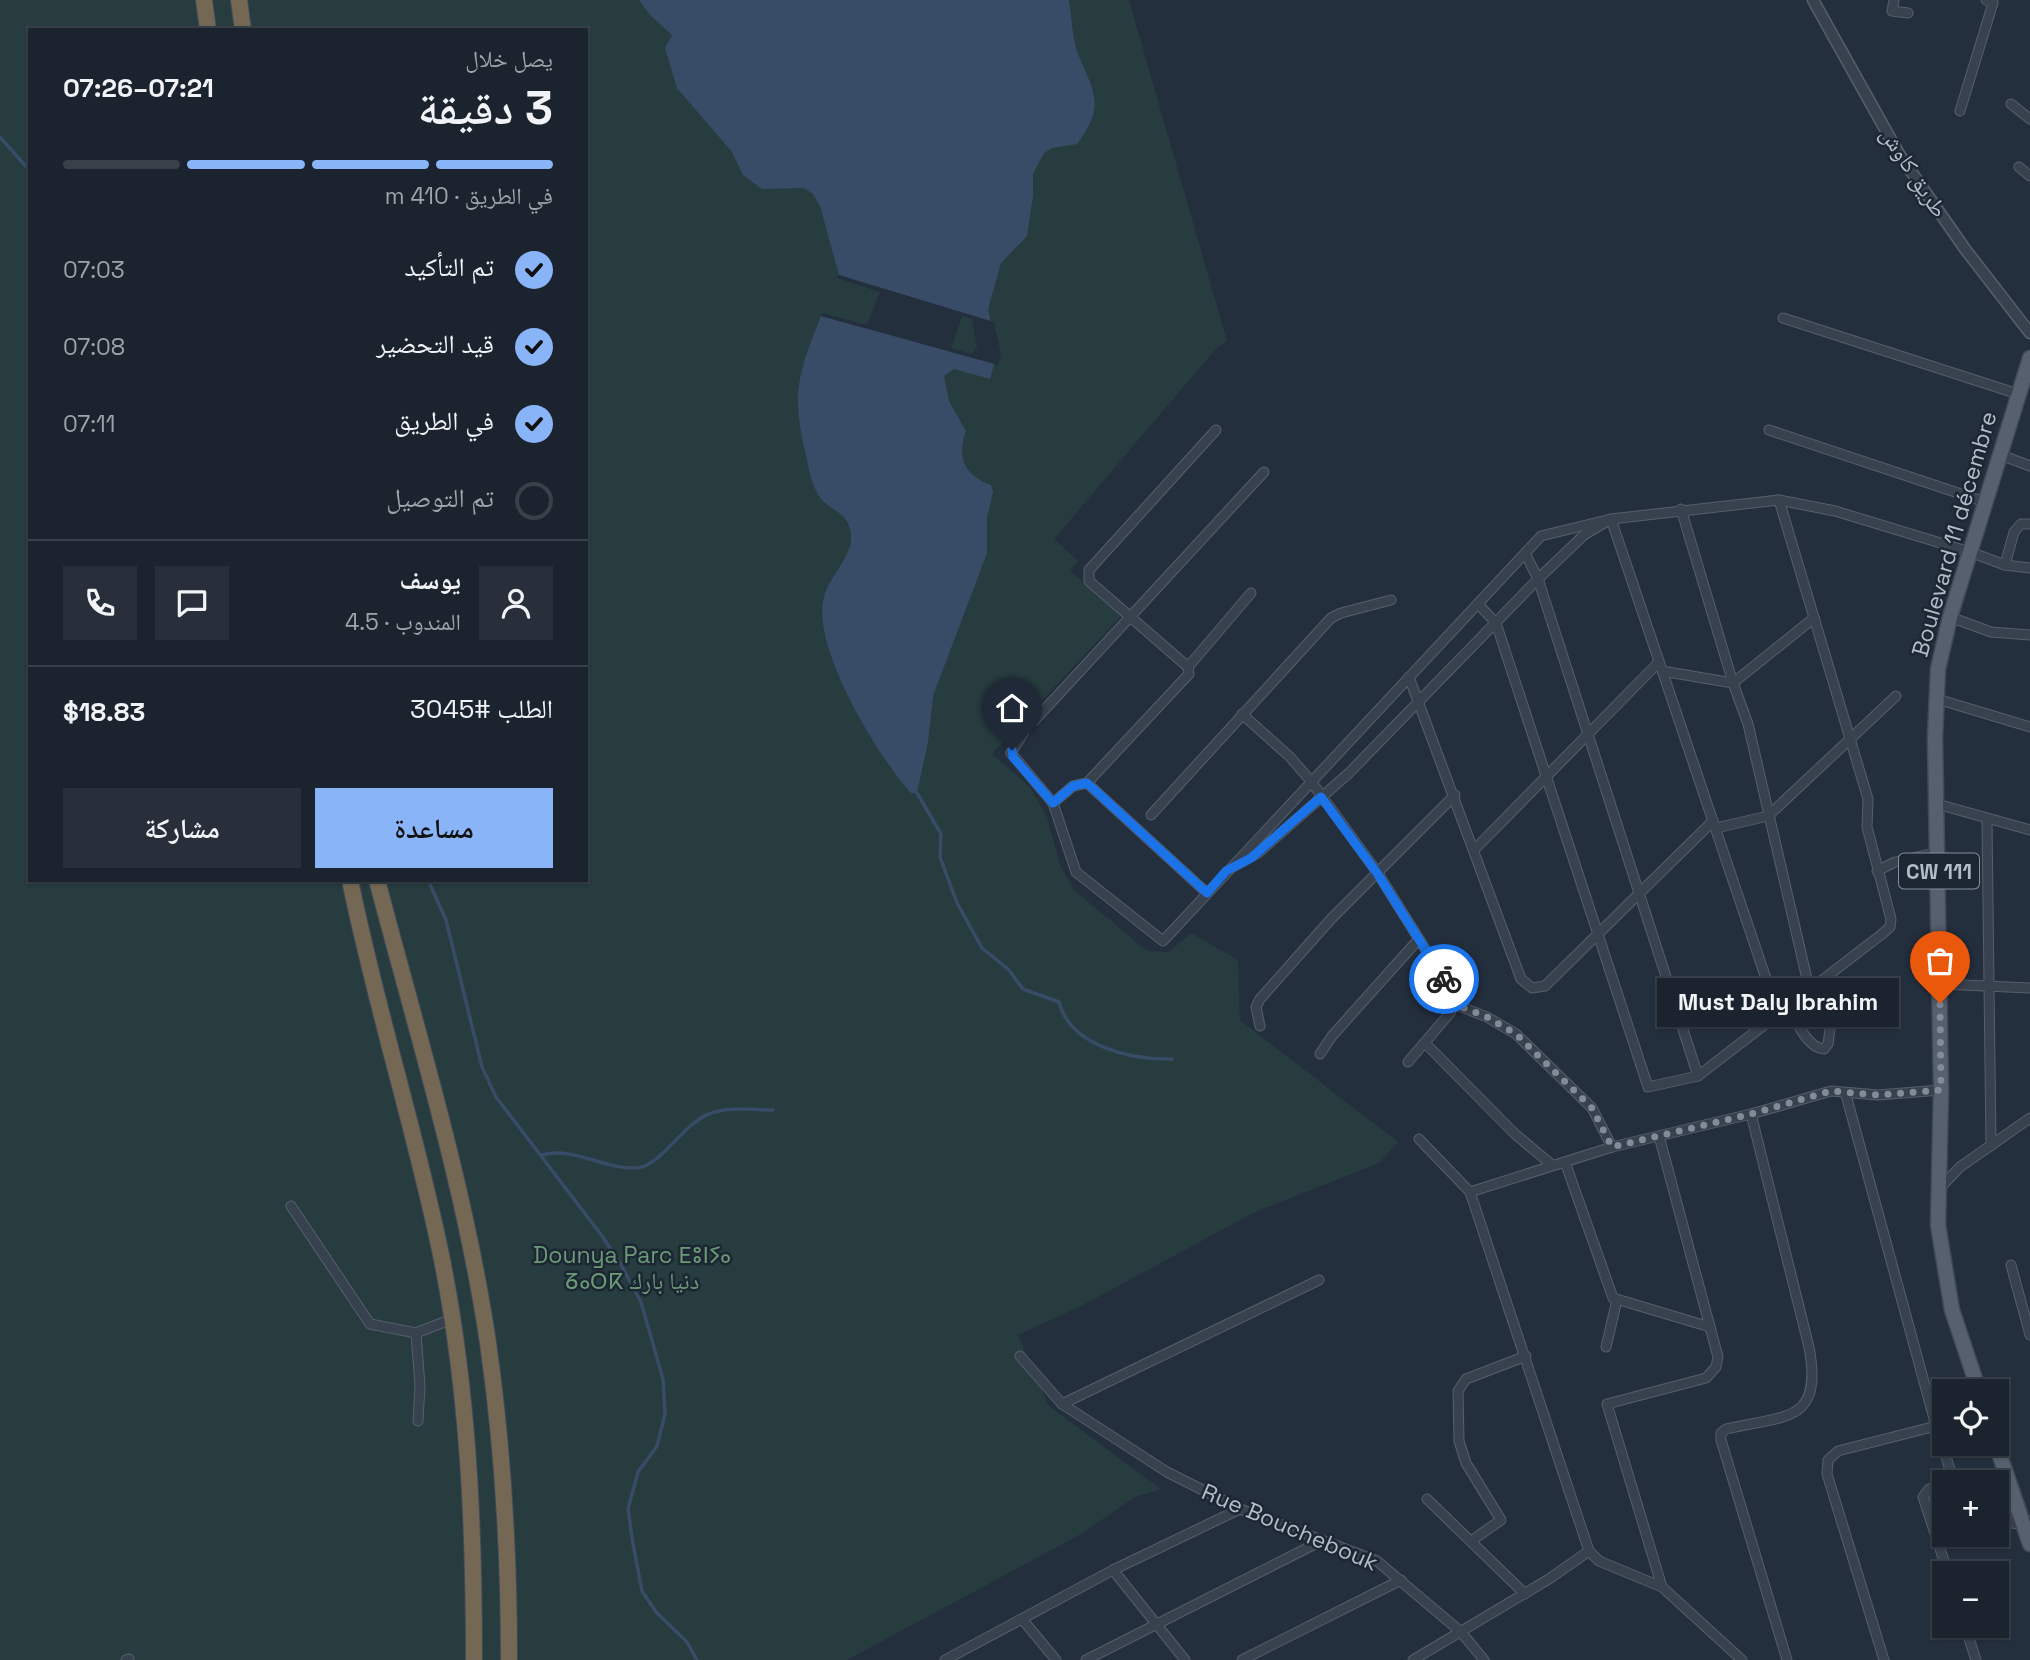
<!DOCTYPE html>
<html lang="ar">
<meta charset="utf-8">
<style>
body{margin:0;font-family:"Space Grotesk","Noto Naskh Arabic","Noto Sans Tifinagh",sans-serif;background:#282f3a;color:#f1f3f6;direction:rtl;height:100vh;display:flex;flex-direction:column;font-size:26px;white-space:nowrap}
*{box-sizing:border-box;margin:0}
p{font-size:23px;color:#a0a4aa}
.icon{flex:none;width:38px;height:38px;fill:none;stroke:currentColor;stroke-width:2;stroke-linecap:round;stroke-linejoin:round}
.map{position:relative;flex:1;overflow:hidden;direction:ltr}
.panel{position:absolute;left:28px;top:28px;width:560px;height:854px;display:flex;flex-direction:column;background:#1b232e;border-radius:0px;box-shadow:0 2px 5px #0004,0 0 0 2px #39404a;direction:rtl}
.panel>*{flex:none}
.controls{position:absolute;left:1932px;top:1379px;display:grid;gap:14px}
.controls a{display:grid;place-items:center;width:77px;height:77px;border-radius:0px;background:#1b232e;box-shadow:0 2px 5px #0004,0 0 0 2px #39404a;font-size:35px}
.pin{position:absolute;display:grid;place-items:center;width:60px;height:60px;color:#fff;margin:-72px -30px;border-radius:50% 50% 50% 0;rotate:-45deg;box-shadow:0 0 7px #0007}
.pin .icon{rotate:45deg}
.courier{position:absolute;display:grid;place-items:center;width:70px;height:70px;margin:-35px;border:5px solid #1a73e8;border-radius:50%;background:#fff;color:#222;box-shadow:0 2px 9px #0007}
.bubble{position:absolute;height:49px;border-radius:0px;background:#1b232e;box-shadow:0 2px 5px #0004,0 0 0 2px #39404a;font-size:23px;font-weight:600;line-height:49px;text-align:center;direction:rtl}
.summary em{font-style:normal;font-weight:600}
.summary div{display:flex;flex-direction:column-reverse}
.summary{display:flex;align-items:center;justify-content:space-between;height:119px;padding:0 35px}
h1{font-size:46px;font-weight:600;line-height:52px}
.bar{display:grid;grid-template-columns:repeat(4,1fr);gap:10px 7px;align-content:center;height:84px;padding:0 35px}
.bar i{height:9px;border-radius:5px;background:#39404a}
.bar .on{background:#8ab4f8}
.bar p{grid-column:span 4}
.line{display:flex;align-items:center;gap:18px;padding:0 35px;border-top:2px solid #39404a}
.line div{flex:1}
.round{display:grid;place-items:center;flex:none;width:74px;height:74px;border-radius:0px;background:#282f3a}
ol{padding:0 35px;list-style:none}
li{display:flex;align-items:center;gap:21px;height:77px}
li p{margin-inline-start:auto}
li .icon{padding:7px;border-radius:50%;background:#8ab4f8;color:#111;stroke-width:4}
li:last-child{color:#a0a4aa}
li i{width:38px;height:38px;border:4px solid #39404a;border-radius:50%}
.action{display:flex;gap:14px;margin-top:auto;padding:14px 35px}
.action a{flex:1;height:80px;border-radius:0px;background:#8ab4f8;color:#111;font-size:28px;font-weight:600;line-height:80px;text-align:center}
.action a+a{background:#282f3a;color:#f1f3f6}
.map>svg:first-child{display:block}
.green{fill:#263c3f;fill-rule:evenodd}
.water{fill:#394c67;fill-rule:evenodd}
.pier{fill:#242f3e;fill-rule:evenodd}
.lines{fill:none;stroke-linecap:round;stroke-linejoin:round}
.stream{stroke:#394c67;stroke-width:3.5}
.minor-casing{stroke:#565f6c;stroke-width:11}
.tertiary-casing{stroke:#565f6c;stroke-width:13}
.primary-casing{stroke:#414a57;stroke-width:17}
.motorway-casing{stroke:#434c59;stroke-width:18}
.minor{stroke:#38414e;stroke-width:9}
.tertiary{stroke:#38414e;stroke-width:10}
.primary{stroke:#56606e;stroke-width:14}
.motorway{stroke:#746855;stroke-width:16}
.done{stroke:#828b98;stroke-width:7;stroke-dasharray:0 12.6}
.route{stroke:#1a73e8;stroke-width:9}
.labels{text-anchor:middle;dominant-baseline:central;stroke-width:5;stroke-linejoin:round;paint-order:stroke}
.shield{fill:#1d2633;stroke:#878f9c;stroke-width:2}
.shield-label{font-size:21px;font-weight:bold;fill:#b4bcc9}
.street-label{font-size:23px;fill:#b4bcc9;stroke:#1d2633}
.park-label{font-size:23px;fill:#6b9a76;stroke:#1d2633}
</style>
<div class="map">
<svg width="2030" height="1660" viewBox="0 0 2030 1660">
<rect width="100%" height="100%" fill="#242f3e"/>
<!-- green -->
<path class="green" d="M0 0H1129L1227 341 1214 351 1054 539 1078 561 1070 571 1121 616 992 754 1030 787 1047 817 1060 865 1074 890 1147 951 1169 952 1191 933 1238 960 1240 1020 1398 1142 1379 1163 1255 1212 1083 1305 1018 1335 1049 1406 1161 1489 1135 1497 1081 1534 847 1660H0ZM30 30H586V880H30Z"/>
<!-- water -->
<path class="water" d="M639 0H1069C1072 18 1072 37 1078 54 1094 93 1106 105 1077 144L1052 148 1044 153 1033 174V196L1027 236 1001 263 988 309 997 354 990 379 954 369 944 376 949 401 966 431C956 457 965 476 991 485L993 492 987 518V553L933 696 928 742 917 793H911C879 758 810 646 824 597 829 577 853 556 851 535 849 511 830 512 819 496 812 486 808 467 806 455 791 393 798 374 821 316L869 329 885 290 839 275 820 206 813 194 804 188 762 189 743 175 732 152 677 88 665 48 672 35 650 15ZM960 312 975 316 980 352 973 357 946 350Z"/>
<!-- pier -->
<path class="pier" d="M839 275 994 322 1001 354 998 365 821 316 822 313 867 325 880 292 837 278ZM962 316 972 319 977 348 972 354 951 348Z"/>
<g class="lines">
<!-- stream -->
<g class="stream">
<path d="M0 137 30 171"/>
<path d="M917 793 941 834 940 857 957 903 982 948 1009 970 1023 989 1059 1002C1070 1046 1131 1060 1172 1059"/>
<path d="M428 880 446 920 482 1067 496 1097 602 1236 620 1263 641 1302 663 1379 665 1414 657 1446 638 1472 628 1509 633 1544 642 1591 656 1612 687 1642 697 1660"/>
<path d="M542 1155C573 1146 605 1170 637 1168 661 1166 684 1123 709 1114 729 1106 753 1110 773 1110"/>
</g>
<!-- minor casing -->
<g class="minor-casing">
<g id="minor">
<path d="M1894 0 1892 11 1908 13"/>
<path d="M2011 104 2030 119"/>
<path d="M1960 111 1993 3 1986 0"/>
<path d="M2019 167 2030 176"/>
<path d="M1783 318 2018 394"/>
<path d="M1769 430 1985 502"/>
<path d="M2001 455 2030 466"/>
<path d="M1681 509 1733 683 1748 724 1810 992"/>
<path d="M1525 553 1538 579 1698 1076"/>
<path d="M2005 565 2014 532 2021 524H2030"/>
<path d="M1478 604 1496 623 1648 1087 1698 1076 1882 934 1890 927 1891 919 1867 827 1868 799 1779 500"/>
<path d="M1950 617 1991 632 2030 635"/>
<path d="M1188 667 1251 593"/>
<path d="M1662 671 1733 683 1814 618"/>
<path d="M1409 677 1521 979 1532 988 1545 986 1713 821"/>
<path d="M1937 699 2030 727"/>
<path d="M1242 714 1290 757 1310 780 1377 872 1449 987 1454 1004 1450 1013 1408 1062"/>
<path d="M1034 721 1264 472"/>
<path d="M1024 732 1011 753 1053 803 1076 872 1163 941 1541 536 1611 519 1779 500 1835 511 1970 552 2005 565 2030 568"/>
<path d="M1053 803 1073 786 1087 783"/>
<path d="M1937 804 2030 830"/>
<path d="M1151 815 1331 618 1341 613 1391 600"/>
<path d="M1987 821 1991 1146"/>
<path d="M1716 828 1768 816 1896 696"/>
<path d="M1474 850 1659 662"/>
<path d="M1233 867 1258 853 1349 773 1538 579 1584 535 1611 519 1778 1014"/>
<path d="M1877 871 1895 862 1939 852"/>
<path d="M1207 893 1087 783 1189 674 1188 667 1089 581V570L1216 430"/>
<path d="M1940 984 2030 988"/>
<path d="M1454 1004 1487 1017 1516 1034 1592 1108 1612 1147"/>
<path d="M1788 1007C1796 1020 1807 1048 1824 1049L1828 1044 1830 1029 1814 988"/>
<path d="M1260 1026 1256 1007 1260 999 1331 919 1455 795"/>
<path d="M1426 1044 1515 1134 1552 1165"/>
<path d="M1320 1054 1332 1036 1418 940"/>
<path d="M1846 1095 1936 1426 1954 1482"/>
<path d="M1751 1114 1809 1347C1823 1423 1787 1415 1726 1429L1721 1433V1440L1787 1660"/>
<path d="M1659 1136 1718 1357 1716 1367 1706 1378 1607 1404 1662 1587"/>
<path d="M1419 1139 1470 1192 1589 1551 1599 1561 1662 1587 1742 1660"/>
<path d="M1565 1162 1613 1298 1710 1327"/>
<path d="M1940 1188 1960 1167 2030 1118"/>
<path d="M1470 1192 1612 1147 1751 1114 1831 1091 1878 1095 1941 1090"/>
<path d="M291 1206 370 1324 416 1333 452 1319"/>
<path d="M2011 1265 2030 1335"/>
<path d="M416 1333 420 1386 418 1421"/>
<path d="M1606 1347 1617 1300"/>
<path d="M1020 1356 1062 1404 1167 1472 1240 1509 1377 1561 1461 1632 1484 1660"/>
<path d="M1062 1404 1319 1280"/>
<path d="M1944 1484 1929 1489 1923 1497 1948 1573"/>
<path d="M1427 1499 1525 1594"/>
<path d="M1997 1520 2023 1525 2030 1521"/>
<path d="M1471 1541 1501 1520 1466 1463 1459 1441 1458 1391 1466 1379 1526 1356"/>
<path d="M1113 1570 1185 1660"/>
<path d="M1022 1619 1056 1660"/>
<path d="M1965 1626 1976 1660"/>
<path d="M126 1660 129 1659"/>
<path d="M945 1660 1113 1570 1240 1509"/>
<path d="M1086 1660 1321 1541"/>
<path d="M1242 1660 1401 1580"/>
<path d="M1413 1660 1549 1579 1589 1551"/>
<path d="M1884 1660 1827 1474 1828 1460 1838 1451 1936 1426"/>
</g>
</g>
<!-- tertiary casing -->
<g class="tertiary-casing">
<path id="tertiary" d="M1813 0 1899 154 1965 249 2030 333"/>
</g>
<!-- primary casing -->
<g class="primary-casing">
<g id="primary">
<path d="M1979 1391 1952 1310 1938 1225 1941 1090 1935 738 1938 669 1950 617 2030 358"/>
<path d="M1996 1444 2030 1544"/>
</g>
</g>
<!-- motorway casing -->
<g class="motorway-casing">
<g id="motorway">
<path d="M204 0 208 30"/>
<path d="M239 0 243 30"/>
<path d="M350 880C375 1004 414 1126 440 1250 468 1385 474 1522 474 1660"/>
<path d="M377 880C417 1033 465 1187 488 1343 503 1448 509 1554 509 1660"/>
</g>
</g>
<!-- minor -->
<use href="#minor" class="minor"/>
<!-- tertiary -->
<use href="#tertiary" class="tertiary"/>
<!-- primary -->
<use href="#primary" class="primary"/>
<!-- motorway -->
<use href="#motorway" class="motorway"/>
</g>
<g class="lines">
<!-- done -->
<path class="done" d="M1444 979 1454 1004 1487 1017 1516 1034 1592 1108 1612 1147 1751 1114 1831 1091 1878 1095 1941 1090 1940 1003"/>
<!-- route -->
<path class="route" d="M1012 750 1013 757 1053 803 1073 786 1087 783 1207 893 1226 871 1251 858 1321 797 1377 873 1444 979"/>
</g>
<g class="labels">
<!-- shield labels -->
<rect class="shield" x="1899" y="853.5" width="80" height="35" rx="5"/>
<g class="shield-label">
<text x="1939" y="871">CW 111</text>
</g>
<!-- street labels -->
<g class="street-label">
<text transform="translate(1914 172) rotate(57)">طريق كاوش</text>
<text transform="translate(1954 534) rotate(-74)">Boulevard 11 décembre</text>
<text transform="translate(1290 1527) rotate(23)">Rue Bouchebouk</text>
</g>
<!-- park labels -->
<g class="park-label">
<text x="632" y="1255">Dounya Parc ⴹⵓⵏⵢⴰ<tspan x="632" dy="26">ⵒⴰⵔⴽ دنيا بارك</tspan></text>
</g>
</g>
</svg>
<div class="controls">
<a><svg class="icon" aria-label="locate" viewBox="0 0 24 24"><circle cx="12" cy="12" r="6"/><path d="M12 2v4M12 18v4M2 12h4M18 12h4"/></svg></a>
<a>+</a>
<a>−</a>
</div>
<div class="pin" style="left:1940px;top:1003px;background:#ea580c"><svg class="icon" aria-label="bag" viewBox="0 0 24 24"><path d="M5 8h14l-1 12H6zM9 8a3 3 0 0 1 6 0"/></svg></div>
<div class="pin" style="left:1012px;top:750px;background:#1f2937"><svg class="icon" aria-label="home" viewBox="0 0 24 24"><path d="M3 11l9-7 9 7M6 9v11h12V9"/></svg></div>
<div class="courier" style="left:1444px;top:979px"><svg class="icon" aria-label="bike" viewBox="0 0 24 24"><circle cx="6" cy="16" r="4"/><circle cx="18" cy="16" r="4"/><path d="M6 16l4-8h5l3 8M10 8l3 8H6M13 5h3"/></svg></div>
<div class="bubble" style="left:1657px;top:978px;width:242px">Must Daly Ibrahim</div>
<section class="panel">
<div class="summary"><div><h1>3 دقيقة</h1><p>يصل خلال</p></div><em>07:21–07:26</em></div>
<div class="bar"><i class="on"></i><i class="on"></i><i class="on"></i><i></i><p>في الطريق · 410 m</p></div>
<ol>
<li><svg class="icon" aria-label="check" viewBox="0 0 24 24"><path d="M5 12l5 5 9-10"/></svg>تم التأكيد<p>07:03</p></li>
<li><svg class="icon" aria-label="check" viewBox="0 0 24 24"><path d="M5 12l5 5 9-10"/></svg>قيد التحضير<p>07:08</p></li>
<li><svg class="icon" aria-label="check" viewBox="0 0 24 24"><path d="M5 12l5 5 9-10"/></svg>في الطريق<p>07:11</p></li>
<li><i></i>تم التوصيل</li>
</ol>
<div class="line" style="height:126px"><a class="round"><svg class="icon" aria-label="person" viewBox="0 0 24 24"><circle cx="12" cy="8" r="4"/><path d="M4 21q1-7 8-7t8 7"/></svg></a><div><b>يوسف</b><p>المندوب · 4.5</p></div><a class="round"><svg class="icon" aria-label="chat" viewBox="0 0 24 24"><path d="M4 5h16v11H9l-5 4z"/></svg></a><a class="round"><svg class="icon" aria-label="phone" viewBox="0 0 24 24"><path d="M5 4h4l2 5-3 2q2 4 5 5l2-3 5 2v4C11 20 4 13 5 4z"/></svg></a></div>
<div class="line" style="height:91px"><div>الطلب #3045</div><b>$18.83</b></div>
<div class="action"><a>مساعدة</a><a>مشاركة</a></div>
</section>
</div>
